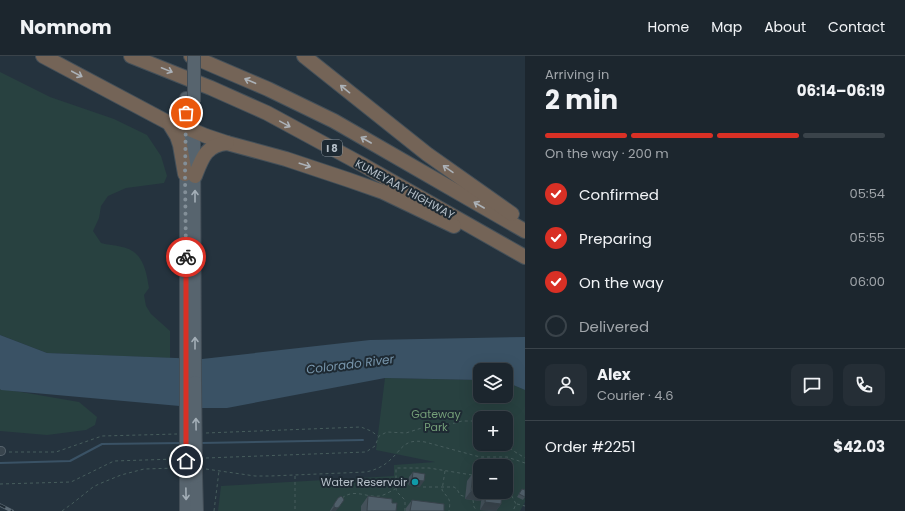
<!DOCTYPE html>
<meta charset="utf-8">
<style>
body{margin:0;font-family:Poppins,sans-serif;background:#252e36;color:#f1f3f6;height:100vh;display:flex;flex-direction:column;font-size:15px;white-space:nowrap}
*{box-sizing:border-box;margin:0}
p{font-size:13px;color:#a0a5aa}
.icon{flex:none;width:22px;height:22px;fill:none;stroke:currentColor;stroke-width:2;stroke-linecap:round;stroke-linejoin:round}
.map{position:relative;flex:1;overflow:hidden}
.panel{display:flex;flex-direction:column;background:#1c262e;width:380px}
.panel>*{flex:none}
.fabs{position:absolute;left:473px;top:307px;display:grid;gap:8px}
.fabs a{display:grid;place-items:center;width:40px;height:40px;border-radius:8px;background:#1c262e;box-shadow:0 4px 16px #0002,0 0 0 1px #3a434a;font-size:20px}
.pin{position:absolute;display:grid;place-items:center;width:34px;height:34px;color:#fff;margin:-17px;border:2px solid #fff;border-radius:50%;box-shadow:0 1px 4px #0007}
.courier{position:absolute;display:grid;place-items:center;width:40px;height:40px;margin:-20px;border:3px solid #d93025;border-radius:50%;background:#fff;color:#222;box-shadow:0 1px 5px #0007}
.overview em{font-style:normal;font-weight:700}
.overview div{display:flex;flex-direction:column-reverse}
.overview{display:flex;align-items:center;justify-content:space-between;height:68px;padding:0 20px}
h1{font-size:26px;font-weight:700;line-height:30px}
.bar{display:grid;grid-template-columns:repeat(4,1fr);gap:6px 4px;align-content:center;height:48px;padding:0 20px}
.bar i{height:5px;border-radius:3px;background:#3a434a}
.bar .current{background:#d93025}
.bar p{grid-column:span 4}
.line{display:flex;align-items:center;gap:10px;padding:0 20px;border-top:1px solid #3a434a}
.line div{flex:1}
.round{display:grid;place-items:center;flex:none;width:42px;height:42px;border-radius:8px;background:#252e36}
ol{padding:0 20px;list-style:none}
li{display:flex;align-items:center;gap:12px;height:44px}
li p{margin-inline-start:auto}
li .icon{padding:4px;border-radius:50%;background:#d93025;color:#fff;stroke-width:4}
li:last-child{color:#a0a5aa}
li i{width:22px;height:22px;border:2px solid #3a434a;border-radius:50%}
header{display:flex;align-items:center;gap:24px;box-sizing:border-box;height:56px;padding:0 20px;background:#1c262e;border-bottom:1px solid #3a434a}
header strong{font-size:19px}
nav{display:flex;gap:22px;margin-inline-start:auto;font-size:14px}
main{display:flex;flex:1;min-height:0}
.map>svg:first-child{display:block}
.green{fill:#284140;fill-rule:evenodd}
.water{fill:#3a5265}
.lines{fill:none;stroke-linecap:round;stroke-linejoin:round}
.stream{stroke:#3a5265;stroke-width:2}
.street-casing{stroke:#57636c;stroke-width:10}
.primary-casing{stroke:#434e57;stroke-width:14}
.highway-casing{stroke:#445059;stroke-width:16}
.path{stroke:#475d5d;stroke-width:1;stroke-dasharray:3 3;stroke-linecap:butt}
.street{stroke:#39454e;stroke-width:8}
.primary{stroke:#57646e;stroke-width:12}
.highway{stroke:#746457;stroke-width:14}
.rail-casing{stroke:#5c6a75;stroke-width:3.5}
.rail{stroke:#1e2a33;stroke-width:2;stroke-dasharray:6;stroke-linecap:butt}
.primary-bridge-casing{stroke:#434e57;stroke-width:14;stroke-linecap:butt}
.primary-bridge{stroke:#57646e;stroke-width:12}
.wall{fill:#44515a}
.shaded-wall{fill:#37424a}
.building{fill:#4f5e69;stroke:#37424a}
.oneway{stroke:#acb2b8}
.oneway2{stroke:#a3aeb7}
.done{stroke:#838f98;stroke-width:4;stroke-dasharray:0 7.2}
.route{stroke:#d93025;stroke-width:5}
.culture-dot{fill:#0f9aa8;stroke:#1e2a33;stroke-width:1.5}
.labels{text-anchor:middle;dominant-baseline:central;stroke-width:4;stroke-linejoin:round;paint-order:stroke}
.shield{fill:#1e2a33;stroke:#88939c;stroke-width:1}
.shield-label{font-size:10px;font-weight:bold;fill:#b6c0c9}
.street-label{font-size:11px;fill:#b6c0c9;stroke:#1e2a33}
.park-label{font-size:11px;fill:#749e78;stroke:#1e2a33}
.poi-label{font-size:11px;fill:#b6c0c9;stroke:#1e2a33;text-anchor:end}
.water-label{font-size:12px;font-style:italic;fill:#7795ab;stroke:#1e2a33}
</style>
<header>
<strong>Nomnom</strong>
<nav><a>Home</a><a>Map</a><a>About</a><a>Contact</a></nav>
</header>
<main>
<div class="map">
<svg width="525" height="455" viewBox="0 0 525 455">
<rect width="100%" height="100%" fill="#25333e"/>
<!-- green -->
<g class="green">
<path d="M0 16 50 41 114 63 147 79 161 100 167 120 164 127 126 132 108 140 101 150 99 162 93 175 101 187C108 189 115 189 122 191 143 195 146 214 149 232L144 239 146 250 151 258 170 275V302L47 297 0 279Z"/>
<path d="M385 322 480 324V340H506V326L525 334V446L520 455H218L221 430 394 420V409L435 406 376 394ZM480 362H506V388H480ZM480 410H506V436H480Z"/>
<path d="M0 333 21 336 79 346 97 361 95 369 86 374 47 379 0 375Z"/>
</g>
<!-- water -->
<path class="water" d="M0 279 47 297 202 303 370 284 525 281V334L506 326V314H480V324L385 322 227 352H202L1 334 0 333Z"/>
<g class="lines">
<!-- stream -->
<g class="stream">
<path d="M201 387 363 384"/>
<path d="M0 407 70 405 102 388 182 387"/>
</g>
<!-- street casing -->
<g class="street-casing">
<path id="street" d="M0 395H1"/>
</g>
<!-- primary casing -->
<g class="primary-casing">
<g id="primary">
<path d="M194 81 195 326"/>
<path d="M186 326V42"/>
<path d="M186 421V455"/>
<path d="M196 421 197 455"/>
</g>
</g>
<!-- highway casing -->
<g class="highway-casing">
<g id="highway">
<path d="M43 0 169 67 177 80 180 89 185 118"/>
<path d="M131 0 211 32 267 57 363 109 525 201"/>
<path d="M191 0 268 33 334 65 525 175"/>
<path d="M304 0 427 98 512 158"/>
<path d="M169 67 187 72 206 80 227 87 286 103 349 124 383 136 454 170"/>
<path d="M195 120C202 102 206 89 227 87"/>
</g>
</g>
<!-- path -->
<g class="path">
<path d="M206 377 361 371 371 375 378 380"/>
<path d="M506 387 512 394 525 402"/>
<path d="M9 396H56L102 380 177 378"/>
<path d="M206 402 366 396 375 390 379 380 387 376 406 377 428 370 437 369 451 368 462 365H472L480 366"/>
<path d="M206 413 255 420H270L366 416C375 414 382 411 389 405 402 394 403 382 425 386L480 401H507L525 407"/>
<path d="M445 415 442 434C449 444 451 442 449 455"/>
<path d="M295 420V455"/>
<path d="M0 428 71 426 114 405 176 403"/>
<path d="M506 429 516 448 513 455"/>
<path d="M423 431H454L457 433 460 439 466 441"/>
<path d="M342 442C355 432 366 442 380 440 385 439 391 435 395 433"/>
<path d="M473 444 474 451 477 455"/>
<path d="M517 448 525 450"/>
<path d="M62 455 73 447 93 431 99 428 121 419 144 413 177 412"/>
<path d="M214 455 219 415"/>
<path d="M405 455V444L397 436 396 433V412H429L472 419"/>
</g>
<!-- street -->
<use href="#street" class="street"/>
<!-- primary -->
<use href="#primary" class="primary"/>
<!-- highway -->
<use href="#highway" class="highway"/>
<!-- rail casing -->
<g class="rail-casing">
<path id="rail" d="M0 449 12 455"/>
</g>
<!-- rail -->
<use href="#rail" class="rail"/>
<!-- primary-bridge casing -->
<g class="primary-bridge-casing">
<g id="primary-bridge">
<path d="M194 0V46"/>
<path d="M186 326V421"/>
<path d="M195 326 196 421"/>
</g>
</g>
<!-- primary-bridge -->
<use href="#primary-bridge" class="primary-bridge"/>
</g>
<!-- wall -->
<g class="wall">
<path d="M413 416 420 431 408 429 409 421Z"/>
<path d="M473 417 480 436H502L501 448 496 455 480 454 481 445 465 443 467 425Z"/>
<path d="M522 433 525 441 523 444 517 441Z"/>
<path d="M368 440 392 447 396 455H361V450Z"/>
<path d="M338 442 336 455H330L331 453Z"/>
<path d="M412 444 444 455H406V452Z"/>
</g>
<!-- shaded-wall -->
<g class="shaded-wall">
<path d="M412 424 424 425 420 431 408 429Z"/>
<path d="M471 435 486 437 481 445 465 443Z"/>
<path d="M485 446 501 448 496 455 480 454Z"/>
<path d="M334 451H339L336 455H331Z"/>
</g>
<!-- building -->
<g class="building">
<path d="M413 416 425 418 424 425 412 424Z"/>
<path d="M473 417 480 418V436H502L501 448 485 446 486 437 471 435Z"/>
<path d="M522 433 525 434V441L519 438Z"/>
<path d="M341 440 343 442 344 444 339 451 337 452 334 451V448L338 442Z"/>
<path d="M368 440 392 443V447H397L396 455H367Z"/>
<path d="M412 444 444 448V455H410Z"/>
</g>
<!-- one-way arrows -->
<defs><path id="oneway-shaft" d="M-6 0H5M1.5-3L5.5 0L1.5 3" fill="none" stroke-width="1.6" stroke-linecap="round" stroke-linejoin="round"/></defs>
<g class="oneway">
<use href="#oneway-shaft" transform="translate(167 14) rotate(22)"/>
<use href="#oneway-shaft" transform="translate(77 18) rotate(28)"/>
<use href="#oneway-shaft" transform="translate(250 25) rotate(-157)"/>
<use href="#oneway-shaft" transform="translate(345 33) rotate(-141)"/>
<use href="#oneway-shaft" transform="translate(285 68) rotate(29)"/>
<use href="#oneway-shaft" transform="translate(366 84) rotate(-150)"/>
<use href="#oneway-shaft" transform="translate(305 109) rotate(18)"/>
<use href="#oneway-shaft" transform="translate(448 113) rotate(-145)"/>
<use href="#oneway-shaft" transform="translate(479 149) rotate(-150)"/>
</g>
<g class="oneway2">
<use href="#oneway-shaft" transform="translate(195 140) rotate(-90)"/>
<use href="#oneway-shaft" transform="translate(195 287) rotate(-90)"/>
<use href="#oneway-shaft" transform="translate(196 368) rotate(-91)"/>
<use href="#oneway-shaft" transform="translate(186 438) rotate(89)"/>
</g>
<g class="lines">
<!-- done -->
<path class="done" d="M186 201 185 118 186 57"/>
<!-- route -->
<path class="route" d="M186 201V405"/>
</g>
<!-- markers -->
<circle class="culture-dot" cx="415" cy="426" r="4"/>
<g class="labels">
<!-- shield labels -->
<rect class="shield" x="322" y="84" width="20" height="16" rx="3"/>
<g class="shield-label">
<text x="332" y="92">I 8</text>
</g>
<!-- street labels -->
<g class="street-label">
<text transform="translate(405 133) rotate(29)">KUMEYAAY HIGHWAY</text>
</g>
<!-- park labels -->
<g class="park-label">
<text x="436" y="358">Gateway<tspan x="436" dy="13">Park</tspan></text>
</g>
<!-- poi labels -->
<g class="poi-label">
<text x="407" y="426">Water Reservoir</text>
</g>
<!-- water labels -->
<g class="water-label">
<text transform="translate(350 308) rotate(-7)">Colorado River</text>
</g>
</g>
</svg>
<div class="fabs">
<a><svg class="icon" aria-label="layers" viewBox="0 0 24 24"><path d="M12 4l9 5-9 5-9-5zM3 14l9 5 9-5"/></svg></a>
<a>+</a>
<a>−</a>
</div>
<div class="pin" style="left:186px;top:57px;background:#ea580c"><svg class="icon" aria-label="bag" viewBox="0 0 24 24"><path d="M5 8h14l-1 12H6zM9 8a3 3 0 0 1 6 0"/></svg></div>
<div class="pin" style="left:186px;top:405px;background:#1f2937"><svg class="icon" aria-label="home" viewBox="0 0 24 24"><path d="M3 11l9-7 9 7M6 9v11h12V9"/></svg></div>
<div class="courier" style="left:186px;top:201px"><svg class="icon" aria-label="bike" viewBox="0 0 24 24"><circle cx="6" cy="16" r="4"/><circle cx="18" cy="16" r="4"/><path d="M6 16l4-8h5l3 8M10 8l3 8H6M13 5h3"/></svg></div>
</div>
<section class="panel">
<div class="overview"><div><h1>2 min</h1><p>Arriving in</p></div><em>06:14–06:19</em></div>
<div class="bar"><i class="current"></i><i class="current"></i><i class="current"></i><i></i><p>On the way · 200 m</p></div>
<ol>
<li><svg class="icon" aria-label="check" viewBox="0 0 24 24"><path d="M5 12l5 5 9-10"/></svg>Confirmed<p>05:54</p></li>
<li><svg class="icon" aria-label="check" viewBox="0 0 24 24"><path d="M5 12l5 5 9-10"/></svg>Preparing<p>05:55</p></li>
<li><svg class="icon" aria-label="check" viewBox="0 0 24 24"><path d="M5 12l5 5 9-10"/></svg>On the way<p>06:00</p></li>
<li><i></i>Delivered</li>
</ol>
<div class="line" style="height:72px"><a class="round"><svg class="icon" aria-label="person" viewBox="0 0 24 24"><circle cx="12" cy="8" r="4"/><path d="M4 21q1-7 8-7t8 7"/></svg></a><div><b>Alex</b><p>Courier · 4.6</p></div><a class="round"><svg class="icon" aria-label="chat" viewBox="0 0 24 24"><path d="M4 5h16v11H9l-5 4z"/></svg></a><a class="round"><svg class="icon" aria-label="phone" viewBox="0 0 24 24"><path d="M5 4h4l2 5-3 2q2 4 5 5l2-3 5 2v4C11 20 4 13 5 4z"/></svg></a></div>
<div class="line" style="height:52px"><div>Order #2251</div><b>$42.03</b></div>
</section>
</main>
